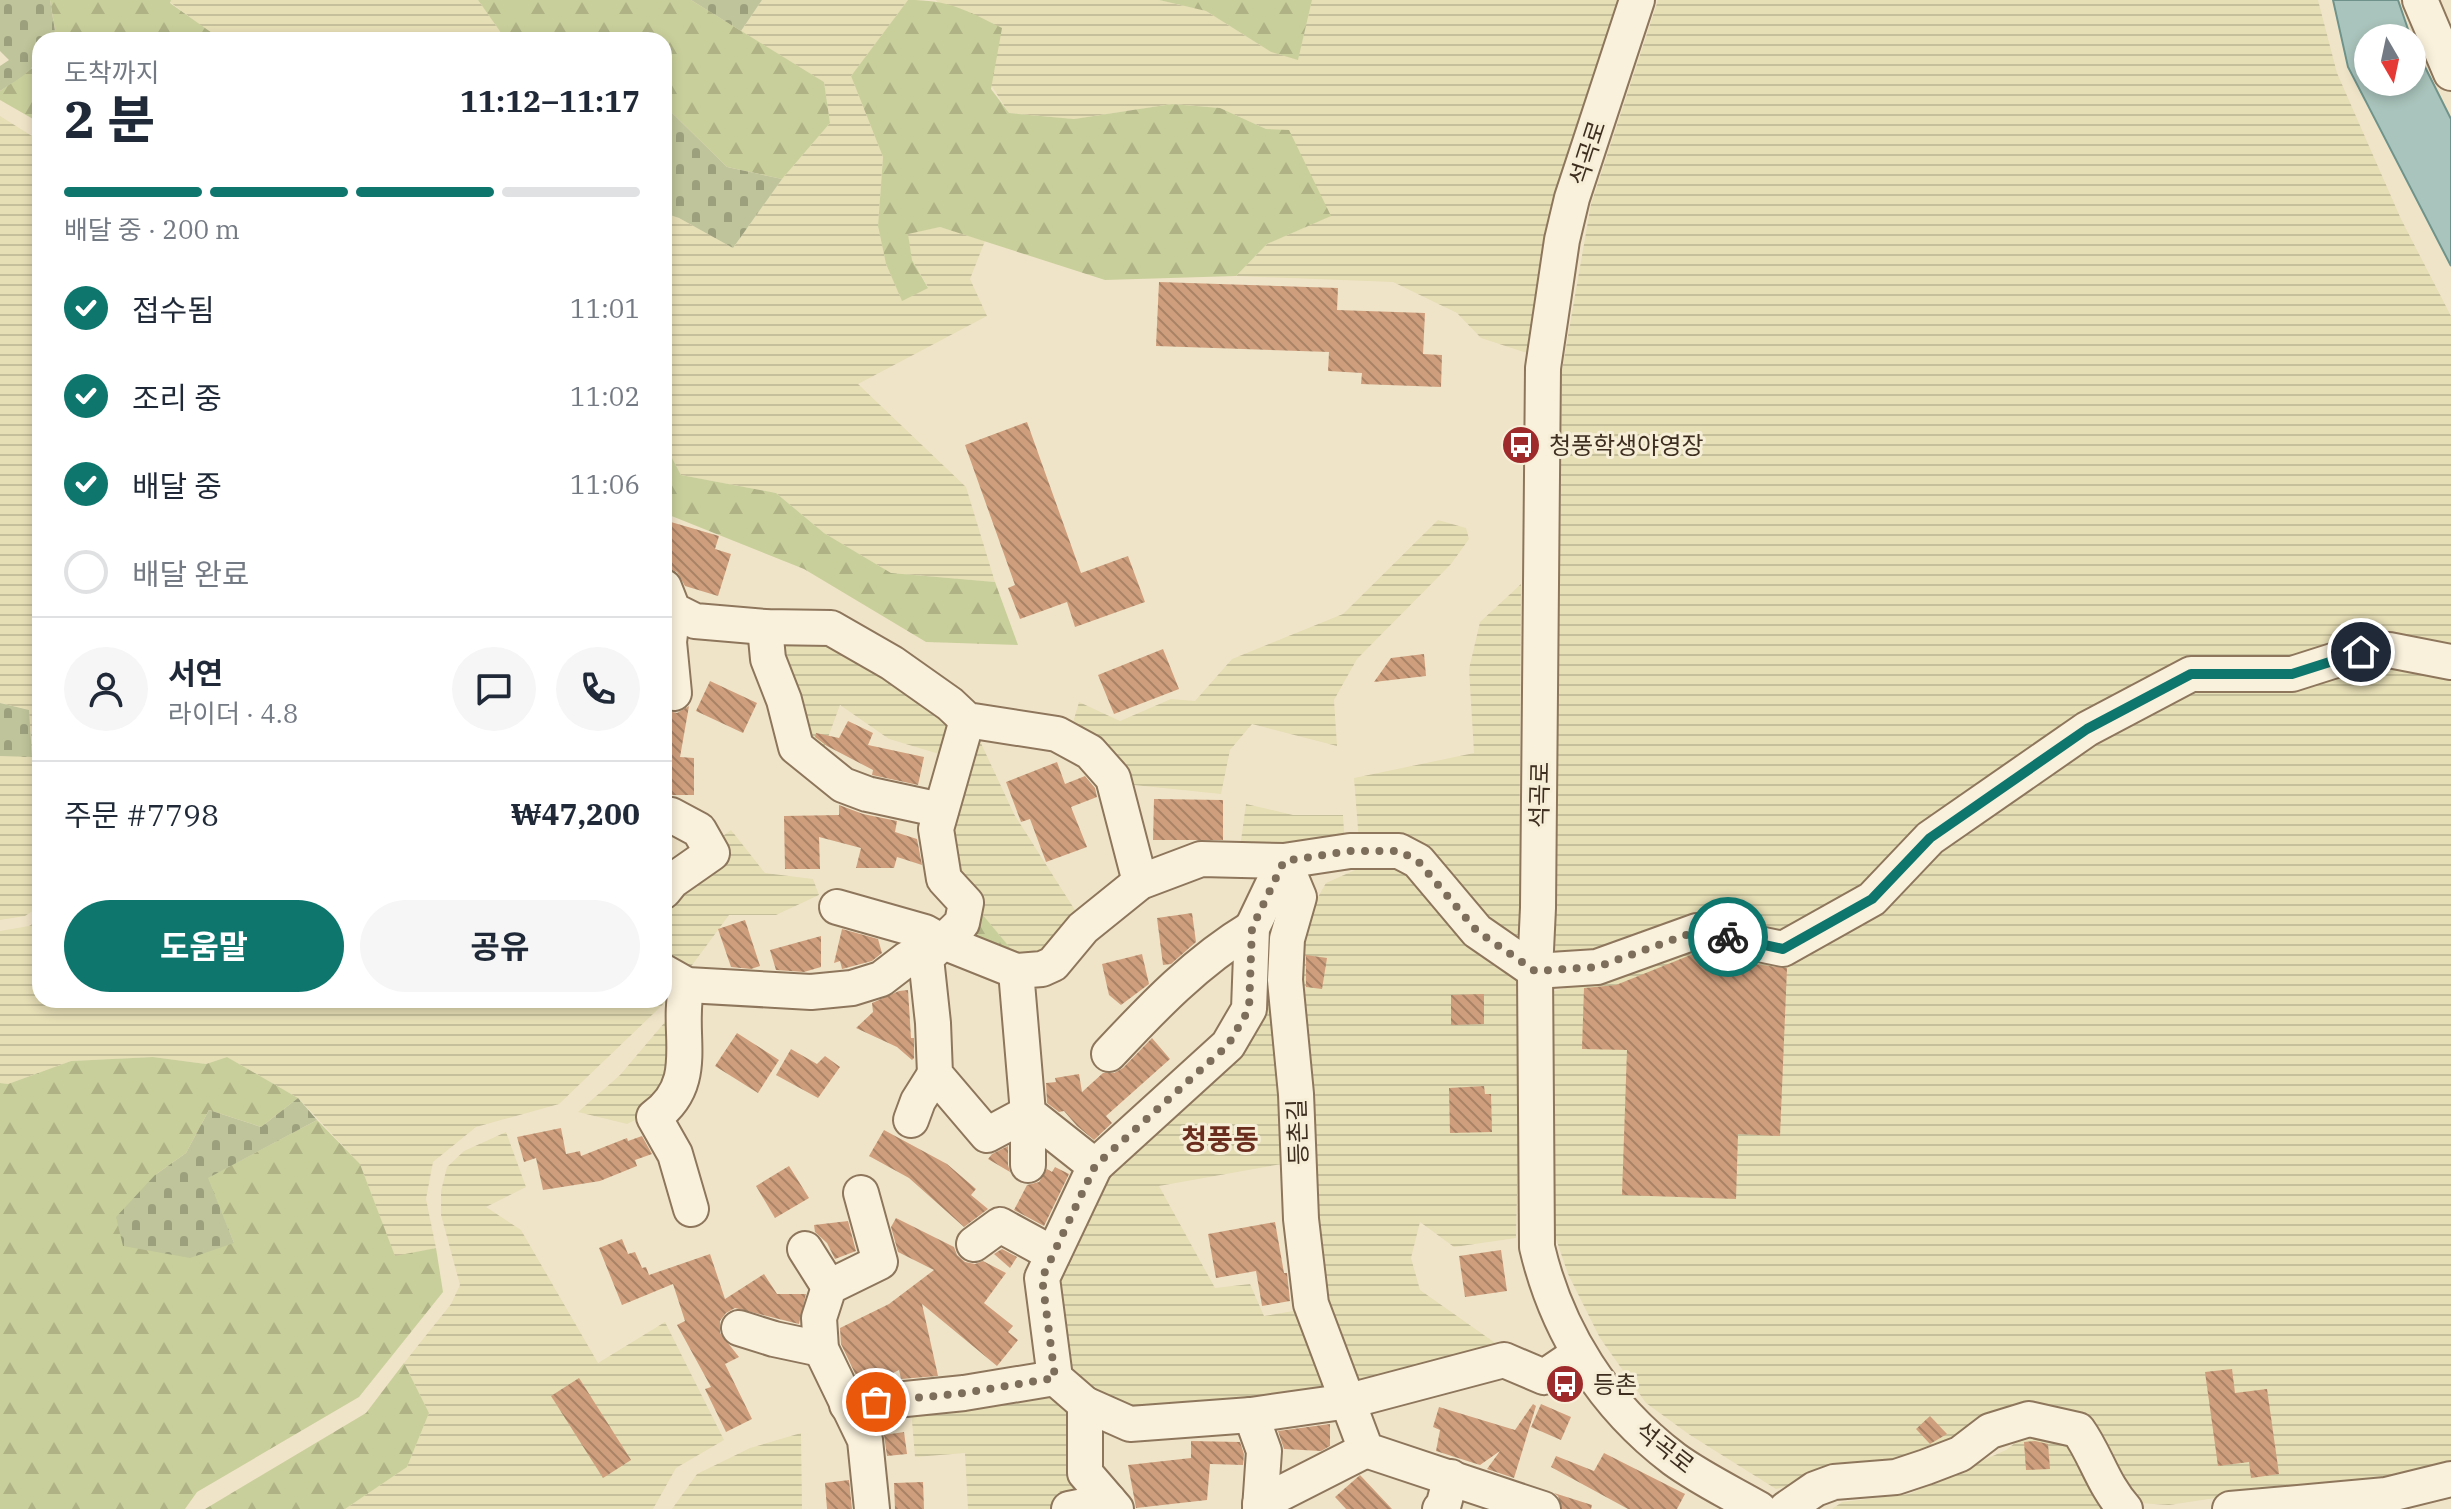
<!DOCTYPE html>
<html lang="ko">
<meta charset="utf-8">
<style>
body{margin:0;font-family:"IBM Plex Serif","Noto Sans KR",serif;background:#f6f6f7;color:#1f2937;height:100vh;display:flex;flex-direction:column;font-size:30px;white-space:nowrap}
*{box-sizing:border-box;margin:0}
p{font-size:26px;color:#747a83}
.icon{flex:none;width:44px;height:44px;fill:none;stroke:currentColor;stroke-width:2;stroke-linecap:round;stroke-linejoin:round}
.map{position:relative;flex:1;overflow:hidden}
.panel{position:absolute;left:32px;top:32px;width:640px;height:976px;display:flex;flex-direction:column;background:#fff;border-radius:24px;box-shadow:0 4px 12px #0003}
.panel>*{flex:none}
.needle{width:52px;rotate:171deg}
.fabs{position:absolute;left:2354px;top:24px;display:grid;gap:16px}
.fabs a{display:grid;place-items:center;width:72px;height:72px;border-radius:50%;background:#fff;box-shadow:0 4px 12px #0003;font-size:40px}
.pin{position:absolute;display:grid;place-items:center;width:68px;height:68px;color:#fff;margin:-34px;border:4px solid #fff;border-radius:50%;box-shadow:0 2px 8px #0007}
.courier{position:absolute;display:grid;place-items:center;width:80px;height:80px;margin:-40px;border:6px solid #0f766e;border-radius:50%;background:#fff;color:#222;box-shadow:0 2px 10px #0007}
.summary em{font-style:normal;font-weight:700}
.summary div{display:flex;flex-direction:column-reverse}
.summary{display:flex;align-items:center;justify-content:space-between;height:136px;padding:0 32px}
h1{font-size:52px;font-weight:700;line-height:60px}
.bar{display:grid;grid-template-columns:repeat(4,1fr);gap:12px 8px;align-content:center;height:96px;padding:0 32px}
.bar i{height:10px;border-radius:6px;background:#e0e1e3}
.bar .selected{background:#0f766e}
.bar p{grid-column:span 4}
.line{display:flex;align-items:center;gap:20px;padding:0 32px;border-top:2px solid #e0e1e3}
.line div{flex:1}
.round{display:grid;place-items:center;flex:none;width:84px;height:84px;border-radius:42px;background:#f6f6f7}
ol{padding:0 32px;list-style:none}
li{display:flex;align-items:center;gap:24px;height:88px}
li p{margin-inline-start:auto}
li .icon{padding:8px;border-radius:50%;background:#0f766e;color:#fff;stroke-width:4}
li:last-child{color:#747a83}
li i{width:44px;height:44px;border:4px solid #e0e1e3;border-radius:50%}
.primary-button{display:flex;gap:16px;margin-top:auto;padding:16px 32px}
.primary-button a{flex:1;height:92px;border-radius:48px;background:#0f766e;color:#fff;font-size:32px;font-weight:700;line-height:92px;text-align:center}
.primary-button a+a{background:#f6f6f7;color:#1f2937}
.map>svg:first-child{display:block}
.farmland{fill:url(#farmland-rules)}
.forest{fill:url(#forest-firs)}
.cemetery{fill:url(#cemetery-stones)}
.water{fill:#a9c4bc;stroke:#6f938a;stroke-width:2}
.building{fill:url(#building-back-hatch)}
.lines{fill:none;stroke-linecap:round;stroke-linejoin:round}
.minor-casing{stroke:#8d765c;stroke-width:38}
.minor{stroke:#faf1dc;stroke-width:34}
.done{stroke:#7c6e5b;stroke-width:8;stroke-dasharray:0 14.4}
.route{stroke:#0f766e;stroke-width:10}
.labels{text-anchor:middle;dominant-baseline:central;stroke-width:6;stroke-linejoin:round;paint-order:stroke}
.street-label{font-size:24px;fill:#3d2e20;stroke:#f7eed8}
.poi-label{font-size:24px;fill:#3d2e20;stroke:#f7eed8;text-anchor:start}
.quarter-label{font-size:28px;font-weight:bold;fill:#6b2e1e;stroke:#f7eed8}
</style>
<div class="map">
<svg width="2451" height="1509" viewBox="0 0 2451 1509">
<defs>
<pattern id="farmland-rules" width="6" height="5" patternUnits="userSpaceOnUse" patternTransform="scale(2)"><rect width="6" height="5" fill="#e6deb5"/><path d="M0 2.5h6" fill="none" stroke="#c6bf9b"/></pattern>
<pattern id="forest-firs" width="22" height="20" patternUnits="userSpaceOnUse" patternTransform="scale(2)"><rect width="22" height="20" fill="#c9cf9b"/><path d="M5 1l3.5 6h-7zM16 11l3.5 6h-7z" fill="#aeb285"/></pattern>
<pattern id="cemetery-stones" width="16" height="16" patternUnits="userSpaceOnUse" patternTransform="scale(2)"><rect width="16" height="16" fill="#bfc49a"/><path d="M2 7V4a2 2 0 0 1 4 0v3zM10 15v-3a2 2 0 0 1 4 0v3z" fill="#9ca07d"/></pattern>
<pattern id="building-back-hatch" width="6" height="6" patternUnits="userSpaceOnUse" patternTransform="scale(2)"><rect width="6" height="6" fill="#cf9f7d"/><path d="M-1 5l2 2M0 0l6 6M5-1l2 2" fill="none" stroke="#a98266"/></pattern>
</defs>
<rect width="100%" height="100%" fill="#f0e4c8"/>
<!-- farmland -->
<g class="farmland">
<path d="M171 0H478L506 40H256L212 34 170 2Z"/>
<path d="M762 0H908L851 76 883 157 878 226 886 264 902 300 928 287 912 260 907 233 940 227 985 241 970 279 987 316 858 384 966 487 995 582 891 573 824 533 776 493 681 475 664 443V213L679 218 733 248 782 179 830 123 824 82 741 31Z"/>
<path d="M936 0H1159L1206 11 1271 52 1298 59 1312 0H1620L1591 84 1543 249 1527 353 1481 338 1457 313 1393 282 1236 276 1267 244 1330 216 1266 129 1220 108 1172 104 1074 119 1009 113Z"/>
<path d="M1658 0H2318L2337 73 2401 219 2451 316V655L2290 667H2189L1863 890 1794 934 1578 960 1555 954 1562 370 1591 204Z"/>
<path d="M0 116 40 141V906L25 916 0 920V756H32L29 710 0 703Z"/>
<path d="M1438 520 1466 528 1469 539 1451 564 1357 659 1334 700 1337 746 1252 724 1230 750 1221 794 1124 784 1072 726 1079 702 1120 721 1171 699 1195 701 1232 659 1343 614Z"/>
<path d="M1521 584 1519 935 1504 936 1359 842 1354 778 1474 753 1469 669 1480 622Z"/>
<path d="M784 633H827L951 715 946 756 889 739 840 705 820 759 805 746 779 658Z"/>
<path d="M2358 667H2394L2451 678V1467L2381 1487 2229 1496 2169 1505 2139 1503 2058 1415 1912 1463 1821 1478 1776 1489 1690 1435 1646 1403 1600 1338 1568 1274 1552 1227 1554 991 1630 971 1702 944 1793 960 1942 845 2099 739 2120 728 2202 690 2305 689Z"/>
<path d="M979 739 1014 814 1080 918 1059 947 1022 962 954 881 944 830Z"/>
<path d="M1246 804 1293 815H1343L1345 847 1239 855Z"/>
<path d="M731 830 765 873 813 879 819 895 776 915H729L687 972 664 963V906L716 841Z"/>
<path d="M1364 866H1398L1415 877 1500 968 1522 979 1516 1238 1454 1247 1420 1222 1411 1258 1420 1290 1508 1352 1354 1383 1319 1305 1294 939 1326 883Z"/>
<path d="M1277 892 1293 1162 1159 1186 1215 1288 1250 1284 1264 1316 1305 1309 1340 1396 1130 1418 1070 1374 1054 1281 1107 1169 1245 1044 1257 929Z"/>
<path d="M40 919V1000H664V982L677 991 559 1104 476 1127 433 1162 426 1199 436 1248 395 1257 360 1164 298 1098 227 1057 206 1064 153 1057 71 1061 8 1084 0 1083V931L29 926Z"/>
<path d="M670 1016 664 1106 627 1124 578 1112 620 1075Z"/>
<path d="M506 1132 526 1187 486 1207 521 1230 598 1363 665 1322 724 1440 676 1468 653 1509H345L407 1467 429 1413 404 1363 451 1304 460 1285 441 1215V1191L447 1167 464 1151Z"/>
<path d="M1060 1390 1099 1498 1054 1509H968L965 1453 915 1457 911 1409Z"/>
<path d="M801 1433 802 1509H672L697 1474 750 1448Z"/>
<path d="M2046 1435 2064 1442 2091 1466 2106 1509H1832L1842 1502 1909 1494 2006 1450 2021 1438Z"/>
</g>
<!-- forest -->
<g class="forest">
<path d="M50 0H171L170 3 212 33 256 40H50L55 30Z"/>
<path d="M478 0H691L824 82 830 123 782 179 727 167 664 105V40H506Z"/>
<path d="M908 0C949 0 966 10 1002 28L991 89 1009 113 1074 119 1172 104 1220 108 1266 129 1289 130 1331 216 1267 244 1236 276 1105 280 940 227 908 234 912 260 928 288 902 301 886 264 878 226 883 157 851 76Z"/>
<path d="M1159 0H1312L1298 60 1271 52 1206 11Z"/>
<path d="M40 57V123L0 100V91L35 66Z"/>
<path d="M664 443 681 475 776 493 824 533 891 573 995 582 1018 645 926 642 804 569 664 513Z"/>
<path d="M972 902 1022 962 956 938Z"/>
<path d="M153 1057 206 1064 227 1057 298 1098 261 1127 209 1110 186 1153 155 1175 234 1243 207 1178 317 1120 360 1164 395 1256 436 1248 443 1292 359 1397 197 1492 185 1509H0V1083L8 1084 71 1061Z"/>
<path d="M404 1363 429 1413 407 1467 345 1509H205L366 1413Z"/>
</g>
<!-- cemetery -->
<g class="cemetery">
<path d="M0 0H50L55 31 50 40H40C40 71 23 75 0 91V66L9 60 0 51Z"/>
<path d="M691 0H762L741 31Z"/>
<path d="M664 105 727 167 782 179 733 248 679 218 664 213Z"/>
<path d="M0 703 29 710 32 757 0 756Z"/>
<path d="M298 1098 317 1120 208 1178 234 1243 190 1258 123 1246 116 1217 155 1175 186 1153 209 1110 261 1127Z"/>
</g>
<!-- water -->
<path class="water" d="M2333 0H2398L2411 38H2368V82H2412V41L2451 119V266L2348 67Z"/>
<!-- building -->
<g class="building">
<path d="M1159 282 1338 288 1337 310 1425 313 1423 354 1442 355 1441 387 1361 384 1362 373 1328 371 1329 352 1156 346Z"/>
<path d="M1027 422 1081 573 1128 556 1145 602 1075 627 1067 602 1020 619 1008 588 1015 585 965 445Z"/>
<path d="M664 520 719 536 715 549 731 554 718 596 685 586 677 572 665 567Z"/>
<path d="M1163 649 1179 689 1114 714 1098 675Z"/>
<path d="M1424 654 1426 676 1374 682 1391 658Z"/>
<path d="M710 681 757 703 743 733 696 711Z"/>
<path d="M689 706 680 757 694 758V795H664V710L677 713Z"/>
<path d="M848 721 873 733 868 745 924 757 918 785 872 775 873 770 827 746 815 737 816 733 839 738Z"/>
<path d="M1057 762 1065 784 1085 776 1095 788 1097 797 1071 807 1087 847 1046 862 1030 819 1021 822 1006 782Z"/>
<path d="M1154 799 1223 800V840H1153Z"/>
<path d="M839 805 863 814 897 821 895 832 917 839 922 865 897 857 894 868H856L861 848 819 837 820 869H785L784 816 839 815Z"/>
<path d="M1192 913 1196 942 1171 964 1163 965 1157 918Z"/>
<path d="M745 920 760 966 751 969 731 967 718 929Z"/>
<path d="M842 929 878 939 882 953 872 961 842 969 840 961 834 963Z"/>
<path d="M821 936V967L804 972 776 970 770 950Z"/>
<path d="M1698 952 1745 963 1787 968 1780 1136 1738 1134 1736 1199 1622 1195 1627 1050 1582 1049 1584 988 1616 985Z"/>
<path d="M1142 954 1149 984 1121 1005 1109 995 1102 964Z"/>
<path d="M1306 955 1327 958 1322 989 1306 987Z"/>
<path d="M908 990 911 1038H914V1058L912 1060 897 1047 856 1028 873 1012 872 1003 899 991Z"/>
<path d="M1484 994V1024L1451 1025V995Z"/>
<path d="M737 1033 779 1060 758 1093 715 1066Z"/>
<path d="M1152 1038 1170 1059 1106 1116 1112 1123 1094 1140 1077 1126 1064 1111 1059 1112 1047 1103 1046 1083 1056 1082 1055 1078 1079 1074 1082 1092 1103 1073H1114L1123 1068Z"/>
<path d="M791 1049 817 1064 825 1056 840 1067 818 1098 776 1075Z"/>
<path d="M1484 1086 1485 1094H1491L1492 1132 1450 1133 1449 1088Z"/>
<path d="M561 1128 566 1154 580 1151 581 1156 627 1138 628 1141 642 1136 652 1154 635 1160 637 1166 600 1181 543 1190 536 1158 524 1162 517 1137Z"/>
<path d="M884 1130 947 1164 976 1189 971 1195 988 1209 964 1227 909 1178 869 1156Z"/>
<path d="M1008 1146V1165L1010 1172 988 1159 992 1154Z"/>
<path d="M789 1166 809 1198 775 1218 756 1186Z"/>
<path d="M1055 1167 1069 1174 1044 1226 1014 1210 1027 1185 1039 1182 1047 1169 1052 1172Z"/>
<path d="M896 1218 954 1247 957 1255 965 1262 975 1264 983 1261 1006 1273 984 1303 1013 1326 1008 1332 1018 1340 997 1366 922 1304 938 1376 901 1379 899 1370 875 1382 860 1384 841 1344 840 1328 889 1304 934 1270 898 1252 891 1227Z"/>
<path d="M848 1221 856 1251 835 1259 827 1243 815 1232 814 1225Z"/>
<path d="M1275 1222 1284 1273H1287L1290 1301 1262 1306 1256 1271 1216 1278 1208 1234Z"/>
<path d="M622 1239 628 1254 635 1252 642 1268 646 1267 649 1275 710 1254 725 1299 764 1274 777 1294H806L799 1324 735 1308 726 1313 720 1321V1333L739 1357 725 1364 752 1419 726 1432 705 1389 711 1387 677 1325 685 1321 673 1284 622 1305 599 1248Z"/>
<path d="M1002 1249 1017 1257 1010 1268 994 1254Z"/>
<path d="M1501 1250 1507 1291 1465 1297 1459 1256Z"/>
<path d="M2232 1369 2235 1393 2267 1389 2279 1474 2251 1478 2249 1462 2218 1466 2205 1372Z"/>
<path d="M579 1378 631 1460 603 1478 551 1396Z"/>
<path d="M1533 1404 1536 1406 1514 1478 1487 1469 1500 1451 1480 1465 1436 1451 1440 1430 1433 1427 1439 1407 1515 1430Z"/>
<path d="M1541 1404 1571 1417 1561 1440 1531 1427Z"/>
<path d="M1930 1416 1947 1434 1930 1444 1916 1429Z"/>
<path d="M1330 1424V1446L1321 1451 1284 1449 1278 1431Z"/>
<path d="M904 1432 907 1454 887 1456 884 1435Z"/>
<path d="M1191 1441 1240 1442 1244 1454 1243 1465 1210 1464 1207 1500 1136 1508 1128 1465 1191 1458Z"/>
<path d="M2035 1441 2048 1444 2050 1469 2026 1470 2024 1442Z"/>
<path d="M1604 1453 1685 1494 1677 1509H1628L1551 1467 1556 1456 1594 1471Z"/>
<path d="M1360 1475 1392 1509H1346L1335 1497Z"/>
<path d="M849 1480 852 1509H827L825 1483Z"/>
<path d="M923 1482 924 1509H895L894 1483Z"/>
<path d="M1554 1493 1592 1505 1591 1509H1562L1558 1496Z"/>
</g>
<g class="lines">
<!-- minor casing -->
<g class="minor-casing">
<g id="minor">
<path d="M1637 0 1572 198 1562 240 1543 368 1538 908 1535 971 1537 1247C1557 1332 1604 1406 1674 1459 1700 1478 1731 1493 1759 1509"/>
<path d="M2420 0 2451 73"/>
<path d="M664 587 673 610 695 621 765 627 831 628 892 663 950 704 967 720 1057 734 1090 752 1113 778 1140 882"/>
<path d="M673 610 669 642 674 693"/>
<path d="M765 627 768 659 784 700 796 747 843 785 867 794 941 810"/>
<path d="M967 720 936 829 944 879 966 903 962 923 926 958 933 1023 935 1074 987 1135 1028 1113V1165"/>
<path d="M1284 861 1299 897 1287 939 1285 980 1296 1094 1301 1219 1311 1304 1366 1450 1543 1509"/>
<path d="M664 891 672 881 712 853 699 830 671 815"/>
<path d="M837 907 925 932 941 941"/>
<path d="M664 972 687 985 811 992 852 988 881 979 907 959 941 941 1016 971"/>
<path d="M687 985C675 1033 703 1082 654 1117L675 1154 691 1209"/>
<path d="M1109 1054C1153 1007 1197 961 1252 928"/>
<path d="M911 1120 918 1101 935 1074"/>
<path d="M1095 1166 1228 1045 1249 1009 1252 928 1284 861"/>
<path d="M861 1193 880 1262 829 1287 819 1318 821 1349 865 1440 872 1509"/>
<path d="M974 1244 1000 1225 1053 1254"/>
<path d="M805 1249 829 1287"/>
<path d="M739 1328 774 1339 821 1349"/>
<path d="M1578 1354 1544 1377 1504 1360 1349 1401 1251 1415 1130 1424 1085 1404 1055 1378 1042 1278 1095 1166 1028 1113 1016 971 1042 969 1053 964 1083 928 1140 882 1201 859 1284 861 1350 851H1399L1418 861 1477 931 1535 971 1597 967 1697 931 1783 949 1872 899 1930 838 2087 729 2191 674H2292L2361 652 2389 650 2451 662"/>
<path d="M1085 1404V1473L1116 1509"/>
<path d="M847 1405 964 1393 1055 1378"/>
<path d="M1251 1415 1264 1451 1260 1509"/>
<path d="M1260 1504 1366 1450"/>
<path d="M1069 1509 1109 1501"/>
<path d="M1440 1509 1443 1507 1451 1477"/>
<path d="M1786 1509 1815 1489 1834 1482 1896 1477 1926 1467 1960 1454 1990 1431 2029 1419 2078 1430C2096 1455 2103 1485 2125 1509"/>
<path d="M2230 1509 2386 1495 2451 1479"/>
</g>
</g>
<!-- minor -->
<use href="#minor" class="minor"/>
</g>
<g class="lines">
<!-- done -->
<path class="done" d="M876 1402 964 1393 1055 1378 1042 1278 1095 1166 1228 1045 1249 1009 1252 928 1284 861 1350 851H1399L1418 861 1477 931 1535 971 1597 967 1697 931 1728 937"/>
<!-- route -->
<path class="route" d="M1728 937 1783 949 1872 899 1930 838 2087 729 2191 674H2292L2361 652"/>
</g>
<!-- icons -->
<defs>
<g id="bus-disc" transform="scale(2)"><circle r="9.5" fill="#9e2a2b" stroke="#f7eed8"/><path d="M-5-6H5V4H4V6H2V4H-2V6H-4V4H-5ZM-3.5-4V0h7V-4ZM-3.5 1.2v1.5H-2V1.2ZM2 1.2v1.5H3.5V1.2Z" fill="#fff"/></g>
</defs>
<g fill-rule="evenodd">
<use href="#bus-disc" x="1521" y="445"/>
<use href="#bus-disc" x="1565" y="1384"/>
</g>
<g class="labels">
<!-- street labels -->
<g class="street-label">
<text transform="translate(1587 153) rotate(-72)">석곡로</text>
<text transform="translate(1539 795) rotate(-89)">석곡로</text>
<text transform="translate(1297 1132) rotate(-92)">등촌길</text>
<text transform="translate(1665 1447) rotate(38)">석곡로</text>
</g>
<!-- poi labels -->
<g class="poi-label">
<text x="1549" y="445">청풍학생야영장</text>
<text x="1593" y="1384">등촌</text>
</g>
<!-- quarter labels -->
<g class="quarter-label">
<text x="1220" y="1138">청풍동</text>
</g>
</g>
</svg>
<div class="fabs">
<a><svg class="needle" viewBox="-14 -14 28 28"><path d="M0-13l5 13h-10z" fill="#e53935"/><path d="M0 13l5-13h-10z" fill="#747a83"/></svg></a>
</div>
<div class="pin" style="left:876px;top:1402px;background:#ea580c"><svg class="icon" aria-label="bag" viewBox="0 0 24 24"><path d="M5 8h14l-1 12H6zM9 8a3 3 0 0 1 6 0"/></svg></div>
<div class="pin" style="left:2361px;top:652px;background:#1f2937"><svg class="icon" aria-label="home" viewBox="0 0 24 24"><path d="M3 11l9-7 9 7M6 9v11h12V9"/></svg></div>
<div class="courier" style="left:1728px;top:937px"><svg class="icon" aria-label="bike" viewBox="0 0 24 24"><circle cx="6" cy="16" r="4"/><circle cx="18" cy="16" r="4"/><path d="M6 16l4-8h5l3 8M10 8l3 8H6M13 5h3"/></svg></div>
<section class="panel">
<div class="summary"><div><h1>2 분</h1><p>도착까지</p></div><em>11:12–11:17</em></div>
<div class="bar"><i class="selected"></i><i class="selected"></i><i class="selected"></i><i></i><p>배달 중 · 200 m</p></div>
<ol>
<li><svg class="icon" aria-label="check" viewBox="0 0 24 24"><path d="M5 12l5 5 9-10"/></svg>접수됨<p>11:01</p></li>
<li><svg class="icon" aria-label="check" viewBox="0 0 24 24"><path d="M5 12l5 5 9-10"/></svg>조리 중<p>11:02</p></li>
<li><svg class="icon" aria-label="check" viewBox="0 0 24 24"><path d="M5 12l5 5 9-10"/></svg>배달 중<p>11:06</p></li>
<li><i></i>배달 완료</li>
</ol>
<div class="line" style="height:144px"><a class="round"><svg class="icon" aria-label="person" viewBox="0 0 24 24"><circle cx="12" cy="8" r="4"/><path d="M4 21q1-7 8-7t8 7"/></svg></a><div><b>서연</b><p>라이더 · 4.8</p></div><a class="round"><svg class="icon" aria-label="chat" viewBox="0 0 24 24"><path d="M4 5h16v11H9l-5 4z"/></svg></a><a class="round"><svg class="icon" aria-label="phone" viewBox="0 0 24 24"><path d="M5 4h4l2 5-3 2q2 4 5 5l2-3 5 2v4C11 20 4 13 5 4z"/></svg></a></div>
<div class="line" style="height:104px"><div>주문 #7798</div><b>₩47,200</b></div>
<div class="primary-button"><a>도움말</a><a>공유</a></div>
</section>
</div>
